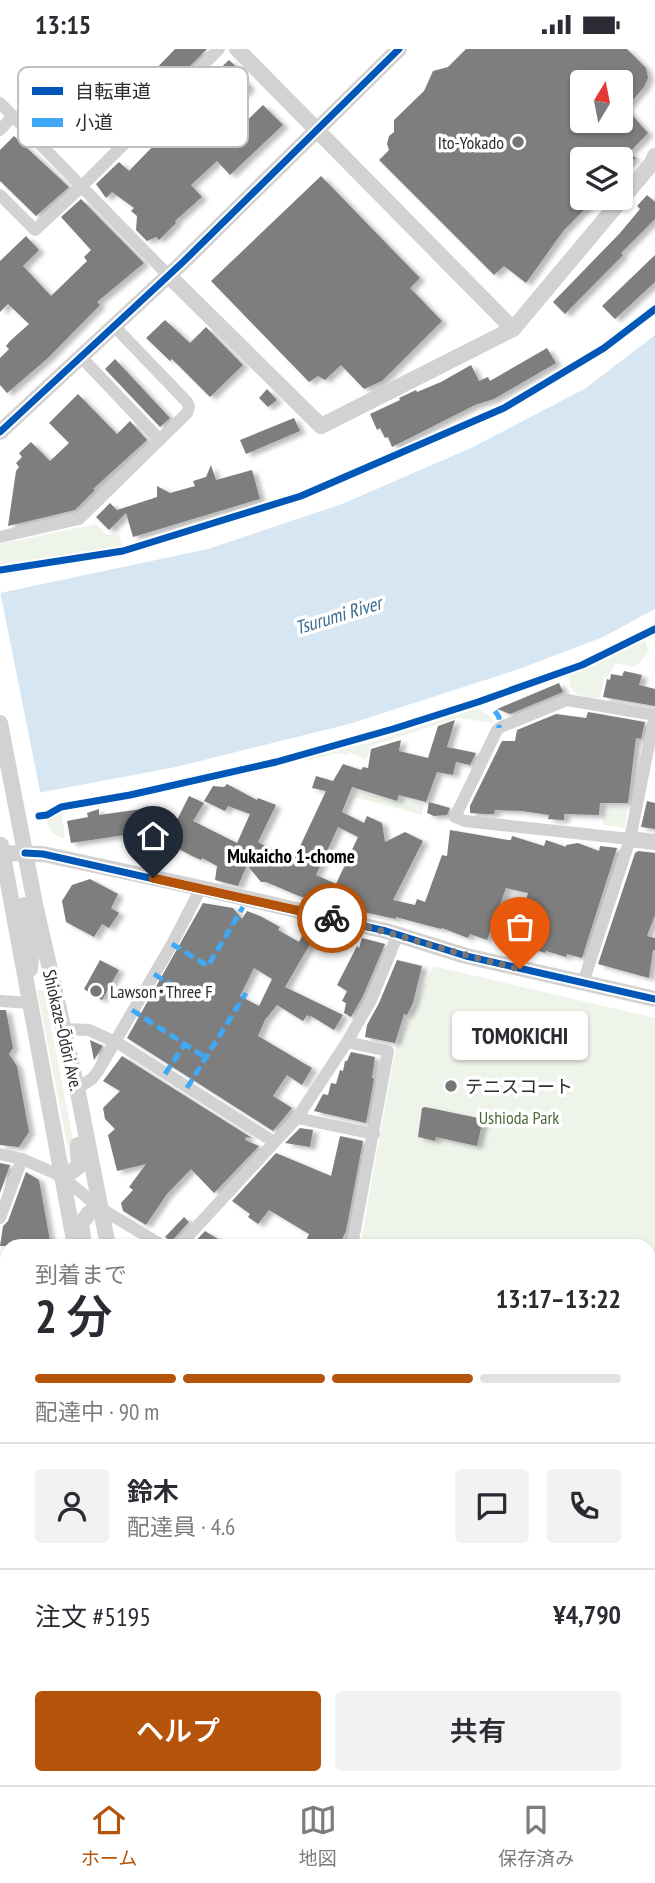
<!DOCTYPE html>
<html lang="ja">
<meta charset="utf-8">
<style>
body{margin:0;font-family:"PT Sans Narrow","Noto Sans JP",sans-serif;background:#f2f2f3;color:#2b2b33;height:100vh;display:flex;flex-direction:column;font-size:26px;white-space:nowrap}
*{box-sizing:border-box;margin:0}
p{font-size:23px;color:#7c7c81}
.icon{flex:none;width:38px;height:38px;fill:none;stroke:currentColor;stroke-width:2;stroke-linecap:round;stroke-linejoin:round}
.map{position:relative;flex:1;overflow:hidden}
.details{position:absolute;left:0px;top:1190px;width:656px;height:546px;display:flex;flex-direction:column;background:#fff;border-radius:21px 21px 0 0;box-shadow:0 2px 5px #0004}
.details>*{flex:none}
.needle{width:46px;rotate:10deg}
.tools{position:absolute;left:570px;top:21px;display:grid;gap:14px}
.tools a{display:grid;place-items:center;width:63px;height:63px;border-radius:7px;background:#fff;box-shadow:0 2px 5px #0004;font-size:35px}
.pin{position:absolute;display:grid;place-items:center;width:60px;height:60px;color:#fff;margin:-72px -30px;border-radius:50% 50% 50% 0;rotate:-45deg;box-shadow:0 0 7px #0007}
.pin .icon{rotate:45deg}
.courier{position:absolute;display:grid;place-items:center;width:70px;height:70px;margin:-35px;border:5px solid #b45309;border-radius:50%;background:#fff;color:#222;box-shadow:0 2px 9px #0007}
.bubble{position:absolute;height:49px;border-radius:7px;background:#fff;box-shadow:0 2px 5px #0004;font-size:23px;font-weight:600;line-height:49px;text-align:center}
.overview em{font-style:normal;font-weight:600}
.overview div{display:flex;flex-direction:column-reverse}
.overview{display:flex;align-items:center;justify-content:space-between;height:119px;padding:0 35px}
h1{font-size:46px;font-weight:600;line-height:52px}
.bar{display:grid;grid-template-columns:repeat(4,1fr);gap:10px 7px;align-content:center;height:84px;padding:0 35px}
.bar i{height:9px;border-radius:5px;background:#e1e1e2}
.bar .selected{background:#b45309}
.bar p{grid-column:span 4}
.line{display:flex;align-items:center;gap:18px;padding:0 35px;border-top:2px solid #e1e1e2}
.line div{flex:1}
.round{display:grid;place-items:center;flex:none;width:74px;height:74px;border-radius:7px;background:#f2f2f3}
.primary-button{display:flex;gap:14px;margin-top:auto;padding:14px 35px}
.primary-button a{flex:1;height:80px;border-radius:7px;background:#b45309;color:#fff;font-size:28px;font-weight:600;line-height:80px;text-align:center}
.primary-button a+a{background:#f2f2f3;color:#2b2b33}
.status{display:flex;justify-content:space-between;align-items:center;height:49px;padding:0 35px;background:#fff;direction:ltr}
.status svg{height:19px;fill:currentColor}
.dock{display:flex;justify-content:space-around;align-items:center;height:98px;border-top:2px solid #e1e1e2;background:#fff;font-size:19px;color:#7c7c81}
.dock a{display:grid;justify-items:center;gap:4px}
.dock .selected{color:#b45309}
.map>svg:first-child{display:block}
.green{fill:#eff4eb}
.water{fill:#d6e6f2}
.pier{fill:#fff}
.building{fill:#7e7e7e;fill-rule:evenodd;filter:url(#shadow)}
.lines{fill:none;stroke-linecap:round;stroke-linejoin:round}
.minor{stroke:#d2d2d2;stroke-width:12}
.tertiary{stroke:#d2d2d2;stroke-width:16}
.quiet{stroke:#3fa9f5;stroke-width:5;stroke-dasharray:10 5;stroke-linecap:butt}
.cycleway-casing{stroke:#fff;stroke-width:11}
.cycleway{stroke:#0057b8;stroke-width:7}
.done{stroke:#767676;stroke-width:7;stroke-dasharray:0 12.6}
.route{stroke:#b45309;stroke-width:9}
.poi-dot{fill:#767676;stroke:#fff;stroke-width:2.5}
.labels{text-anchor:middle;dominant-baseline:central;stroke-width:7;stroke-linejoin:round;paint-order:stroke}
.poi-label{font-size:18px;fill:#2d2d2d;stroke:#fff;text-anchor:start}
.street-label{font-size:18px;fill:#2d2d2d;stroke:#fff}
.park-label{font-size:18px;fill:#4e6a39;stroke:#fff}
.water-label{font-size:19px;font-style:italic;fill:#396c91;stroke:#fff}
.neighbourhood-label{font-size:19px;font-weight:bold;fill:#000;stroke:#fff}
.key{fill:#fff;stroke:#c0c0c0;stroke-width:2}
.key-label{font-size:19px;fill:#2d2d2d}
</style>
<div class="status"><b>13:15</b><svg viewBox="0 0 49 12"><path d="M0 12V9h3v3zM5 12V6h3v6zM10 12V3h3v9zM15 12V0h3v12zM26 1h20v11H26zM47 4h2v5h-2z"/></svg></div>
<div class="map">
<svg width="655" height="1736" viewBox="0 0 655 1736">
<defs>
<filter id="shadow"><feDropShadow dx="5.5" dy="3" stdDeviation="2" flood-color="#0004"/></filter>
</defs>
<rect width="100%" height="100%" fill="#fff"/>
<!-- green -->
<g class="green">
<path d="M96 475 107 486 119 485 124 505 0 527V495Z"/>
<path d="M645 591 649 603 635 618 616 614 607 628H604L600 649C582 648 568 647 569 625Z"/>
<path d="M478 659 490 667 495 674 457 669 371 697 366 711 349 703 347 706 339 704 307 712 303 710 368 694Z"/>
<path d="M357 742 400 753 402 750 424 756 422 766 354 748Z"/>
<path d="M603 757 628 758 625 779 603 776Z"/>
<path d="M62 764 65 790C53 786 48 782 47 770Z"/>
<path d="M433 917 655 969V1289L649 1288V1197H360L396 997Z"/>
<path d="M37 941H44L77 1111H70Z"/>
</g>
<!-- water -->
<path class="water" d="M655 286V560L603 588 519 620 349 675 176 718 0 751V544L208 500 342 455 471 399 586 339Z"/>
<!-- pier -->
<path class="pier" d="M0 542 41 747 0 755Z"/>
<!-- building -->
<g class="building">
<path d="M175 0H207L168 39 152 24Z"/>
<path d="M466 0H627L646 19 648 29 644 38 626 59 648 84 629 104 637 110H633L621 124V110H583V149H596L564 181 526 234 504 217 494 226 379 111 389 101 387 95 389 87 394 83V71L424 42 433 22 448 18ZM583 33H621V72H583Z"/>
<path d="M229 11 240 21 237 24 250 38 233 55 210 29Z"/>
<path d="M263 56 283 76 230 126 217 112 191 136 202 148 175 172 176 174 159 191 156 188 147 192 136 181 137 167 131 162 134 159 112 143 106 149 96 135 119 113 129 122 155 95 149 90 153 84 150 81 159 72 180 94 209 66 231 87Z"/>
<path d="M14 87 69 138 36 167 0 132V101Z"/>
<path d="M321 127 420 229 410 239 442 272 382 332 364 340 341 316 325 331 318 327 309 333 211 232Z"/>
<path d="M647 146 655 153V170L621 204 623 206 565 265 553 253 620 184 640 160 637 157Z"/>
<path d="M81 150 144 214 97 253 100 256 48 309 7 344 0 336V309L9 300 6 297 10 292 29 275 8 255 0 263V212L26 187 39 201 23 217 51 247 87 212 84 208 91 201 61 168Z"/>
<path d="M655 206V233L615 270 602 257Z"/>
<path d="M165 271 190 294 206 278 243 316 210 348 172 310 170 312 146 289Z"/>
<path d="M547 299 556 314 494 350 475 356 392 398 388 388 385 389 380 379 377 381 370 365 400 351 399 349 416 341 417 343 441 333 471 316 479 332 488 328 490 332Z"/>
<path d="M115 310 170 369 160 378 105 320Z"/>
<path d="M267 340 277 351 268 358 259 349Z"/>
<path d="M78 345 117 385 130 372 147 391 93 440 95 441 75 461 8 477 16 422 19 418 16 414 22 408 19 404 31 393 50 412 69 394 49 374Z"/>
<path d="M294 369 300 382 246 405 240 391Z"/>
<path d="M211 416 216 431 252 421 260 450 133 488 126 464 109 481 96 468 110 454 117 461 157 448V437L170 444 195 437 193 432 206 428Z"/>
<path d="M624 622 642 626 639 636 655 640V657L603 648 607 630 610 631 611 625 622 627Z"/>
<path d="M559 634 563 643 510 665 497 660Z"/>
<path d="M588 663 645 673 641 690 636 689 628 754H600L599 766 564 765V771L548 770 549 766 522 762 495 761 494 765H485L470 764V757L502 692H515L517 681 556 665 586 669Z"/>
<path d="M455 671 447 698 476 704 470 716 456 713 453 726 437 723 426 753 399 746 397 752 352 738 342 763 364 774 367 767 382 774 385 793 405 783 423 792 393 851 415 856 417 850 425 853 442 806 447 807 450 781 508 791H511L512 787 544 797 546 791 566 798V796L578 794 599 802 600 797 617 799 582 909 567 905 566 908 546 902 545 904 513 893 528 844 506 839 487 891 470 885 468 889 442 879 441 880 396 868V870L359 862 314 841 310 850 299 847 266 833H261L247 816 238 837 215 831 217 817 202 809 201 811 192 807 166 793 189 747 204 754 193 772 237 794 250 765 228 757 225 762 204 752 213 737 224 738 227 735 257 751 258 749 276 756 258 793 277 804 279 801 294 810 326 742 312 739 316 727 333 732 343 715 361 721 363 718 368 719 371 700 401 691 399 702 428 709 438 677ZM338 778 358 788 336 835 316 826Z"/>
<path d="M647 752 655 754V780L641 778Z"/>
<path d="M429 753 450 759 447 766 434 767 427 764Z"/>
<path d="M149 759 150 761 160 759 165 780 71 794 67 772 88 768 87 764 99 760V766Z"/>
<path d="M638 802 655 804V866L647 887 655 889V901H653L649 929 598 915 635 804Z"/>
<path d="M90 830 118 845 111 859 119 864 109 879 102 875 94 888 66 873 62 852 72 836Z"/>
<path d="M203 854 233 859 242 870 247 862 260 867 280 878 278 881 299 893 307 877 321 880 319 887 316 891 313 890 285 938 343 966 334 981 311 967 310 968 307 966 303 972 277 956 265 971 258 987 312 1019 302 1036 287 1026 273 1047 292 1059 273 1082 127 989ZM254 919 272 930 259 957 240 947Z"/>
<path d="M362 889 385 895 363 947 351 968 344 964 346 954 342 952 347 942 337 936 357 897 359 899Z"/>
<path d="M100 911 119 921 102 951 84 940Z"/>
<path d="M397 911 422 917 413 954 407 966 404 965 395 994 365 988 367 976 379 954Z"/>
<path d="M0 961H6L13 999 9 1005 17 1017 29 1083 19 1098 0 1096Z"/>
<path d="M90 991 103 997 94 1011Z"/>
<path d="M351 1003 375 1008 372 1029 374 1030 366 1074 314 1062 323 1045 328 1046 331 1034 336 1035 340 1021 343 1022 345 1012H347Z"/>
<path d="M122 1007 252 1089 246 1088 245 1091 259 1097 214 1144 191 1120 167 1145 146 1176 123 1162 121 1154 133 1141 129 1138 146 1115 117 1122 108 1086 115 1080 105 1070 103 1059 120 1042 103 1032Z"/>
<path d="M425 1058 483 1070 477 1097 436 1088 435 1092 418 1088 422 1059Z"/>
<path d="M300 1079 313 1081 310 1098 285 1094Z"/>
<path d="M340 1087 363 1092 346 1182 339 1197H313L305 1194 309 1185 269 1161 258 1175 248 1168 250 1165 232 1152 276 1104 331 1127Z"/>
<path d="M0 1114 10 1116 0 1144Z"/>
<path d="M26 1123 39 1131 51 1197H0L3 1177 8 1172Z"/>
<path d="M184 1168 189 1173 171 1193 165 1188Z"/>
<path d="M205 1182 229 1197H191Z"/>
</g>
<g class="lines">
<!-- minor -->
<g class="minor">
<path d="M0 54 169 227"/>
<path d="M0 81 13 67"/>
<path d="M0 146 35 181 81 138 219 0"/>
<path d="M81 308 160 391"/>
<path d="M0 488 79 470 187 364 189 358 187 353 114 277"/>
<path d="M583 934 630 790 655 666 567 651 501 678 497 681 455 768 465 772 630 790"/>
<path d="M0 952 31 954"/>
<path d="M64 980 89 981 118 994 274 1093"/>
<path d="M347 993 388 1002 352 1197"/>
<path d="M77 1039 92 1030 98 1022 172 895 201 839"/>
<path d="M297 1069 374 1085"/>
<path d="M0 1105 22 1110 61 1127 100 1159 163 1197"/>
<path d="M0 1169 22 1110"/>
<path d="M179 1197 297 1069 347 993 371 951 398 885"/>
<path d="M649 1296 655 1297"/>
<path d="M649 1362 655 1355"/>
<path d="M0 1377 7 1379"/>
<path d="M0 1479 7 1480"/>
<path d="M0 1573 7 1526"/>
<path d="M0 1628 7 1627"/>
<path d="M649 1632 655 1633"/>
<path d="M649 1680 655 1652"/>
<path d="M0 1703 7 1702"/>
<path d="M68 1729 70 1736"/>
<path d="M201 1729 202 1736"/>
<path d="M333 1729 334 1736"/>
<path d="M542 1736 543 1729"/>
<path d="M637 1736 639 1729"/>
</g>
<!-- tertiary -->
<g class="tertiary">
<path d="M237 0 513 280"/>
<path d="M169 227 321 377 513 280 652 114 655 107"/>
<path d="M0 383 183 213 399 0"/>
<path d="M0 674 35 855 77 1039 108 1197"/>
<path d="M630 790 655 793"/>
<path d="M1 796 75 1197"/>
<path d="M2 804 43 805 201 839 386 882 466 907 655 950"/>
<path d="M24 856 32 897 30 920"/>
<path d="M61 1127 67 1126 79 1117 78 1096"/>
<path d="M84 1195 81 1175 89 1164 100 1159"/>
<path d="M649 1455 655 1456"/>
<path d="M183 1729 184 1736"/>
<path d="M216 1729 217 1736"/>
</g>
<!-- quiet -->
<g class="quiet">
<path d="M495 662 499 668V679"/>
<path d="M172 895 208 917 243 858"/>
<path d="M154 925 189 947"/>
<path d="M132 961 206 1009"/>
<path d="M165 1025 185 995"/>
<path d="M187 1039 246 944"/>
</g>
<!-- cycleway casing -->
<g class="cycleway-casing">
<g id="cycleway">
<path d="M0 383 183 213 399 0"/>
<path d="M0 521 123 502 301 447 504 359 604 299 655 260"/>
<path d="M39 767 47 766 61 758 130 746 276 713 393 680 478 653 582 616 655 580"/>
<path d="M25 804 43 805 386 882 466 907 655 950"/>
</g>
</g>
<!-- cycleway -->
<use href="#cycleway" class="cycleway"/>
</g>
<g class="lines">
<!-- done -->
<path class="done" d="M332 869C395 884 457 905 520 920"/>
<!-- route -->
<path class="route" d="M153 829 332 869"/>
</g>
<!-- markers -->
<g class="poi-dot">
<circle cx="518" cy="93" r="7"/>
<circle cx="96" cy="942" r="7"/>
<circle cx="451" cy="1037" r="7"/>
</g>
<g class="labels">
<!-- poi labels -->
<g class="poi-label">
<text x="504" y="93" text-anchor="end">Ito-Yokado</text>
<text x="110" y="942">Lawson･Three F</text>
<text x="465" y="1037">テニスコート</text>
</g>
<!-- street labels -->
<g class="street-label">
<text transform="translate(63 981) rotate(77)">Shiokaze-Ōdōri Ave.</text>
</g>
<!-- park labels -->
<g class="park-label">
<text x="519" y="1068">Ushioda Park</text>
</g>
<!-- water labels -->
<g class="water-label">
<text transform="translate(338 566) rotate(-17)">Tsurumi River</text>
</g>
<!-- neighbourhood labels -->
<g class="neighbourhood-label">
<text x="291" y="807">Mukaicho 1-chome</text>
</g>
</g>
<!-- legend -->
<rect x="18" y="18" width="230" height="80" rx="10" class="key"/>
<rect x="32" y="38" width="31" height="8" fill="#0057b8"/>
<rect x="32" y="69" width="31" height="9" fill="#3fa9f5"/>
<g class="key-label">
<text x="75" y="49">自転車道</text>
<text x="75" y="80">小道</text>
</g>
</svg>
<div class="tools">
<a><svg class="needle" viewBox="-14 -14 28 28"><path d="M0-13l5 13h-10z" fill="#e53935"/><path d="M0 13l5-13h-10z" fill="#7c7c81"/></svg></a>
<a><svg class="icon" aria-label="layers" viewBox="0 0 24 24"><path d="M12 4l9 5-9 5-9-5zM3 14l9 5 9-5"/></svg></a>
</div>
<div class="pin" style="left:520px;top:920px;background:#ea580c"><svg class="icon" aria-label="bag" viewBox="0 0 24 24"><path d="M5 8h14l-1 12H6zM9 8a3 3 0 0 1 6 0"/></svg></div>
<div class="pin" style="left:153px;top:829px;background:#1f2937"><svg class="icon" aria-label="home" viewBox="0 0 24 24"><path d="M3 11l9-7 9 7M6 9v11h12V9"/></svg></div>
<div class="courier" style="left:332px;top:869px"><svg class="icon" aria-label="bike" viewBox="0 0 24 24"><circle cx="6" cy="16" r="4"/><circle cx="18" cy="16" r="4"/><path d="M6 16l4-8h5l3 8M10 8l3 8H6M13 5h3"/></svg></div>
<div class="bubble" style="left:452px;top:962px;width:136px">TOMOKICHI</div>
<section class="details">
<div class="overview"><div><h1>2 分</h1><p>到着まで</p></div><em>13:17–13:22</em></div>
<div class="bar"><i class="selected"></i><i class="selected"></i><i class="selected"></i><i></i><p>配達中 · 90 m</p></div>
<div class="line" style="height:126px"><a class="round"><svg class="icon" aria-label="person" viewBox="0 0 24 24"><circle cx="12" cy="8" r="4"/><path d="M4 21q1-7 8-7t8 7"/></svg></a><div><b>鈴木</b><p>配達員 · 4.6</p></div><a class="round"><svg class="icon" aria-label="chat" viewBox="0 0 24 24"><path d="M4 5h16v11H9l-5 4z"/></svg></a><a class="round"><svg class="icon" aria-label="phone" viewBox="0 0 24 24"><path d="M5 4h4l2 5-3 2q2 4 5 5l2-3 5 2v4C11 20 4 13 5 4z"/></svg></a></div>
<div class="line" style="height:91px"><div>注文 #5195</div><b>¥4,790</b></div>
<div class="primary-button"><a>ヘルプ</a><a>共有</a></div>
</section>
</div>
<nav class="dock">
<a class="selected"><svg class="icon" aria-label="home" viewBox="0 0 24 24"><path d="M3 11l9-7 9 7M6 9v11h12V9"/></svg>ホーム</a>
<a><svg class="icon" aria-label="map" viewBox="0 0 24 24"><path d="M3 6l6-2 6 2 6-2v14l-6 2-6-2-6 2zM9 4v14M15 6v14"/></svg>地図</a>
<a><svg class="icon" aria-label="saved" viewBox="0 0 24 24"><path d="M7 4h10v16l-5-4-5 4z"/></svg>保存済み</a>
</nav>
